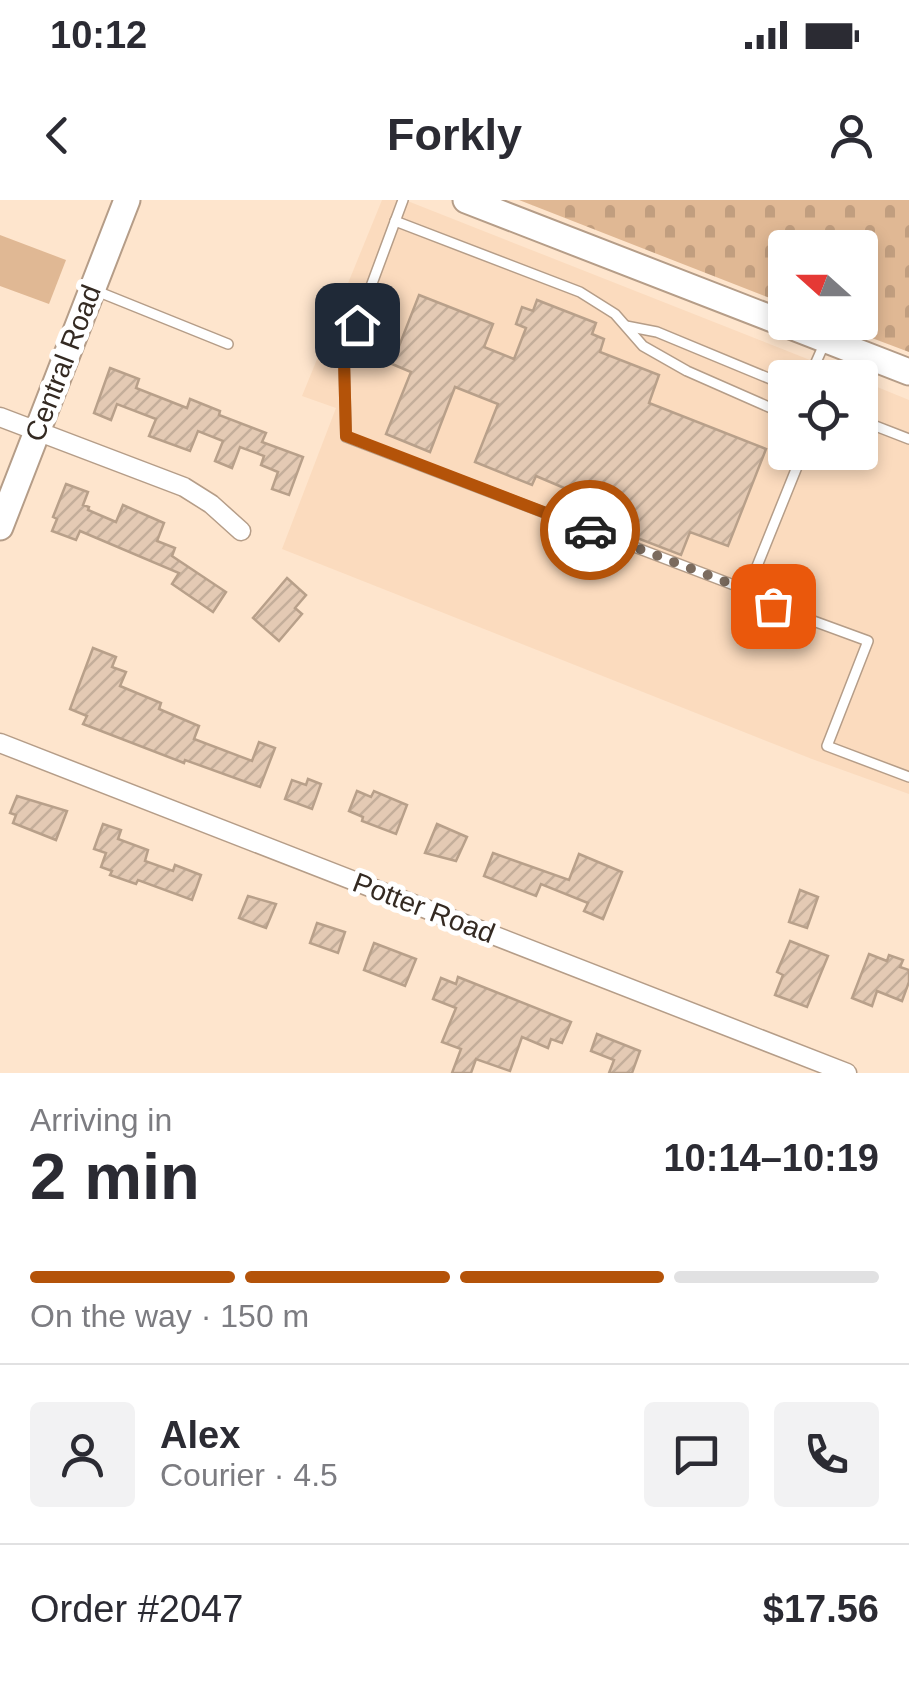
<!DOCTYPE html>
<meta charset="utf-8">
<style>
body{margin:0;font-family:Helvetica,sans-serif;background:#f2f2f3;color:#2b2b33;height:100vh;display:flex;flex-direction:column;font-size:38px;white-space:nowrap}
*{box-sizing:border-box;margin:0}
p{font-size:32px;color:#7c7c81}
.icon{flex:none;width:55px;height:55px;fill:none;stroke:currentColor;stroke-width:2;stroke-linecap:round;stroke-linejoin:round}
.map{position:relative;height:873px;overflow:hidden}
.panel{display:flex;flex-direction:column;background:#fff;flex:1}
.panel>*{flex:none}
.needle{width:65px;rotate:291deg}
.controls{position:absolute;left:768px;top:30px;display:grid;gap:20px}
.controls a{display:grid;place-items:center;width:110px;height:110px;border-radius:10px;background:#fff;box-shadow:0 5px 15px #0003;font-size:50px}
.pin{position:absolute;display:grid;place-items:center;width:85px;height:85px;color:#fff;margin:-42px;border-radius:20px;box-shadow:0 5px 15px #0006}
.courier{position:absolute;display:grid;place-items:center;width:100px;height:100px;margin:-50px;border:8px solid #b45309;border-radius:50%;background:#fff;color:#222;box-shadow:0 2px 12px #0007}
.head em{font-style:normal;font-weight:800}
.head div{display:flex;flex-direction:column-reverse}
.head{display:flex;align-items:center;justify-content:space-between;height:170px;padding:0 30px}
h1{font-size:65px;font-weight:800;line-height:75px}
.bar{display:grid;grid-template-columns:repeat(4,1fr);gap:15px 10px;align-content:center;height:120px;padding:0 30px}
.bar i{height:12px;border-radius:8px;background:#e1e1e2}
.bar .on{background:#b45309}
.bar p{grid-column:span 4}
.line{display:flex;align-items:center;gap:25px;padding:0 30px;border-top:2px solid #e1e1e2}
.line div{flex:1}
.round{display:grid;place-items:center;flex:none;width:105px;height:105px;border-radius:10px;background:#f2f2f3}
.status{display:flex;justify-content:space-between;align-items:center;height:70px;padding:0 50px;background:#fff;direction:ltr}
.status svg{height:28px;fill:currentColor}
header{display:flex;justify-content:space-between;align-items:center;height:130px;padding:0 30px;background:#fff;font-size:45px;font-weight:800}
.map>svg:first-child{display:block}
.built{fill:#fbdbbe}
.cemetery{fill:url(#cemetery-stones)}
.park{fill:#e0b894}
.building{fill:url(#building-hatch);stroke:#b8a08a;stroke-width:2.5}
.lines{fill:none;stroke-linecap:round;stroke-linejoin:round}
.lane-casing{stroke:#b59d88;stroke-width:12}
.street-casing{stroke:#b59d88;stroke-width:21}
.secondary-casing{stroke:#b59d88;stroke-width:29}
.lane{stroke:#fff;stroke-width:9}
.street{stroke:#fff;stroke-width:18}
.secondary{stroke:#fff;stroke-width:25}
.done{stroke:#7b6b5e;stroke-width:10;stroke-dasharray:0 18}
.route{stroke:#b45309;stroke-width:12}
.labels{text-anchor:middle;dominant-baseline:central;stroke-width:10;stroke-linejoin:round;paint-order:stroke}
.street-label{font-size:28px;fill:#342a22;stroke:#fff}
</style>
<div class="status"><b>10:12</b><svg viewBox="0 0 49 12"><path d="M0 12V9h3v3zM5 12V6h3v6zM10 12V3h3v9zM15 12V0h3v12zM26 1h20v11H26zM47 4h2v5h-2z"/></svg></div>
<header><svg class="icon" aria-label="back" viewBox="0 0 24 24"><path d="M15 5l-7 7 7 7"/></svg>Forkly<svg class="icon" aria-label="person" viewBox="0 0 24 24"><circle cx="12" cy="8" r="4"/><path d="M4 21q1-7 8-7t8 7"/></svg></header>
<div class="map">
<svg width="909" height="873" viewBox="0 0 909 873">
<defs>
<pattern id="cemetery-stones" width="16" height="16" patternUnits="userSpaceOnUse" patternTransform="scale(2.5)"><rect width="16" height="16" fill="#e0b894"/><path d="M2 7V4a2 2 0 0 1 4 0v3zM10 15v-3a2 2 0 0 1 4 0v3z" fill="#c19e7f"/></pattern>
<pattern id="building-hatch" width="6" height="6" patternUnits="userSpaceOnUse" patternTransform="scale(2.5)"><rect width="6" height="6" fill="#e4cab4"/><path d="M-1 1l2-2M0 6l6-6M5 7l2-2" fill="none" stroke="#c4ae9a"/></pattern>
</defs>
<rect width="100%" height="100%" fill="#fee5cd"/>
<!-- built -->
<path class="built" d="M382 0H405L853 177 785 178V252H860V180L909 200V594L812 559 282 349 336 208 302 196Z"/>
<!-- cemetery -->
<path class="cemetery" d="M519 0H909V152L832 123 860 122V48H785V104Z"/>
<!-- park -->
<path class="park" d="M0 35 66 60 49 104 0 86Z"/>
<!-- building -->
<g class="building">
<path d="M419 95 493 124 484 147 514 159 526 128 516 124 522 107 533 111 537 100 596 123 592 134 604 139 600 152 659 175 649 203 766 249 728 346 690 332 681 355 588 319 592 309 566 298 569 290 536 276 532 285 475 262 498 204 455 187 430 252 386 234 411 172 392 164Z"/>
<path d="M110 168 139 179 136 188 187 208 190 199 220 211 219 215 266 233 262 242 303 257 289 295 272 289 278 272 261 265 264 256 240 247 232 268 215 261 223 241 198 231 190 251 149 236 156 219 117 204 111 220 94 213Z"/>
<path d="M66 284 88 292 83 305 89 307 88 310 116 322 123 305 164 323 157 341 175 348 172 356 226 392 213 412 172 384 179 373 80 331 76 340 52 331 57 319 53 317Z"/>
<path d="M287 378 306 395 295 408 302 414 279 441 253 418Z"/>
<path d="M93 448 116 457 112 467 126 472 120 486 161 503 159 509 199 526 194 539 252 561 259 542 275 548 260 587 185 560 184 563 83 524 87 516 70 509Z"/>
<path d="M308 579 321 584 312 609 285 599 292 580 306 585Z"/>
<path d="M357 591 371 597 374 591 407 605 396 634 362 621 363 617 349 611Z"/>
<path d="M17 596 67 611 56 640 13 623 16 615 10 613Z"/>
<path d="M103 624 121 630 118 639 148 650 145 661 173 671 175 665 201 675 192 700 138 680 136 684 110 675 112 671 101 667 106 653 94 649Z"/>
<path d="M437 624 467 637 456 661 425 653Z"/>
<path d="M493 653 569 680 579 654 622 672 603 719 584 711 588 703 541 684 536 696 484 676Z"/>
<path d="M800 690 818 697 807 728 789 722Z"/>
<path d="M248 696 276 704 266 728 239 718Z"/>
<path d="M317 723 345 732 338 753 310 743Z"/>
<path d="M790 741 828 756 807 807 775 795 783 775 777 772Z"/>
<path d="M374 743 416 759 405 786 364 770Z"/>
<path d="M869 754 887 761 889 755 903 760 900 767 909 770V782L902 801 877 791 872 806 852 798Z"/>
<path d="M458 777 571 822 562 843 551 839 548 848 522 837 510 871 476 859 471 873H452L461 849 442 842 456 808 433 799 441 778 456 784Z"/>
<path d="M597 834 640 851 632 873H609L614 860 591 851Z"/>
</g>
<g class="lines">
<!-- lane casing -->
<g class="lane-casing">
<g id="lane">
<path d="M403 0 344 159 346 237 747 390"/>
<path d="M395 21 580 92 615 114 643 146 687 171 771 208 785 198"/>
<path d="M94 90 228 144"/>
<path d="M626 126 657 132 785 185"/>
<path d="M809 178 825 142"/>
<path d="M860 220 909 239"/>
<path d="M803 252 745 396 868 441 827 546 909 577"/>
</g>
</g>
<!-- street casing -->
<g class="street-casing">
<g id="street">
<path d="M0 217 184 287 211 304 241 331"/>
<path d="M0 543 847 873"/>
</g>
</g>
<!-- secondary casing -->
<g class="secondary-casing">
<g id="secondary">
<path d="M466 0 909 172"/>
<path d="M0 327 127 0"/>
</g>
</g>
<!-- lane -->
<use href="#lane" class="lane"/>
<!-- street -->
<use href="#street" class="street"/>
<!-- secondary -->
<use href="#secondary" class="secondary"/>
</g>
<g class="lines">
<!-- done -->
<path class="done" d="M590 330 747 390 745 396 773 406"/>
<!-- route -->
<path class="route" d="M357 125 344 159 346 236 590 330"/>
</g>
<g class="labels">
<!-- street labels -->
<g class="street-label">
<text transform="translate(63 163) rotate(-69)">Central Road</text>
<text transform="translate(424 708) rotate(21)">Potter Road</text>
</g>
</g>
</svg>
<div class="controls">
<a><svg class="needle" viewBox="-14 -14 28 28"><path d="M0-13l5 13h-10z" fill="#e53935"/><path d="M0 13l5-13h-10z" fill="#7c7c81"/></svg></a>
<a><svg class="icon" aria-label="locate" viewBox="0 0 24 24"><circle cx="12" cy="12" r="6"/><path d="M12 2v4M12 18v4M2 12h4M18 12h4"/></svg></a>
</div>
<div class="pin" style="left:773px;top:406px;background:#ea580c"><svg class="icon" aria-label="bag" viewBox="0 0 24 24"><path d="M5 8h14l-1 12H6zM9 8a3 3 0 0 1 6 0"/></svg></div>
<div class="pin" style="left:357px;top:125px;background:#1f2937"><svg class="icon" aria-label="home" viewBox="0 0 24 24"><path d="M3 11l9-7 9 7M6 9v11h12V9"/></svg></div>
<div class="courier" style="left:590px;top:330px"><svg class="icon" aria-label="car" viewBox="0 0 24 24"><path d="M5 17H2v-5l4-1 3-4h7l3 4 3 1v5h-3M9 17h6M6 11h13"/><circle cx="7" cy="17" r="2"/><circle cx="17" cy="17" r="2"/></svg></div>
</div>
<section class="panel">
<div class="head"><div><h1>2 min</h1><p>Arriving in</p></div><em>10:14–10:19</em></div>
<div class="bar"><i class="on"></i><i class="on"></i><i class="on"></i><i></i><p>On the way · 150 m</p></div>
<div class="line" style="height:180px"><a class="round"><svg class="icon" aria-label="person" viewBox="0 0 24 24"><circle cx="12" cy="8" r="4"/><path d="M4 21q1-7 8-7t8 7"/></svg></a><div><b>Alex</b><p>Courier · 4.5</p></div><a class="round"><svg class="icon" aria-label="chat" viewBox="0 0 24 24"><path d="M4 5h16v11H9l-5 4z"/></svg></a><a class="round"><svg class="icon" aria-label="phone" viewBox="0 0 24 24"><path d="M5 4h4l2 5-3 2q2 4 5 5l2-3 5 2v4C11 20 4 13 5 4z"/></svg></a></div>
<div class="line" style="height:130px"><div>Order #2047</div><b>$17.56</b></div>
</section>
